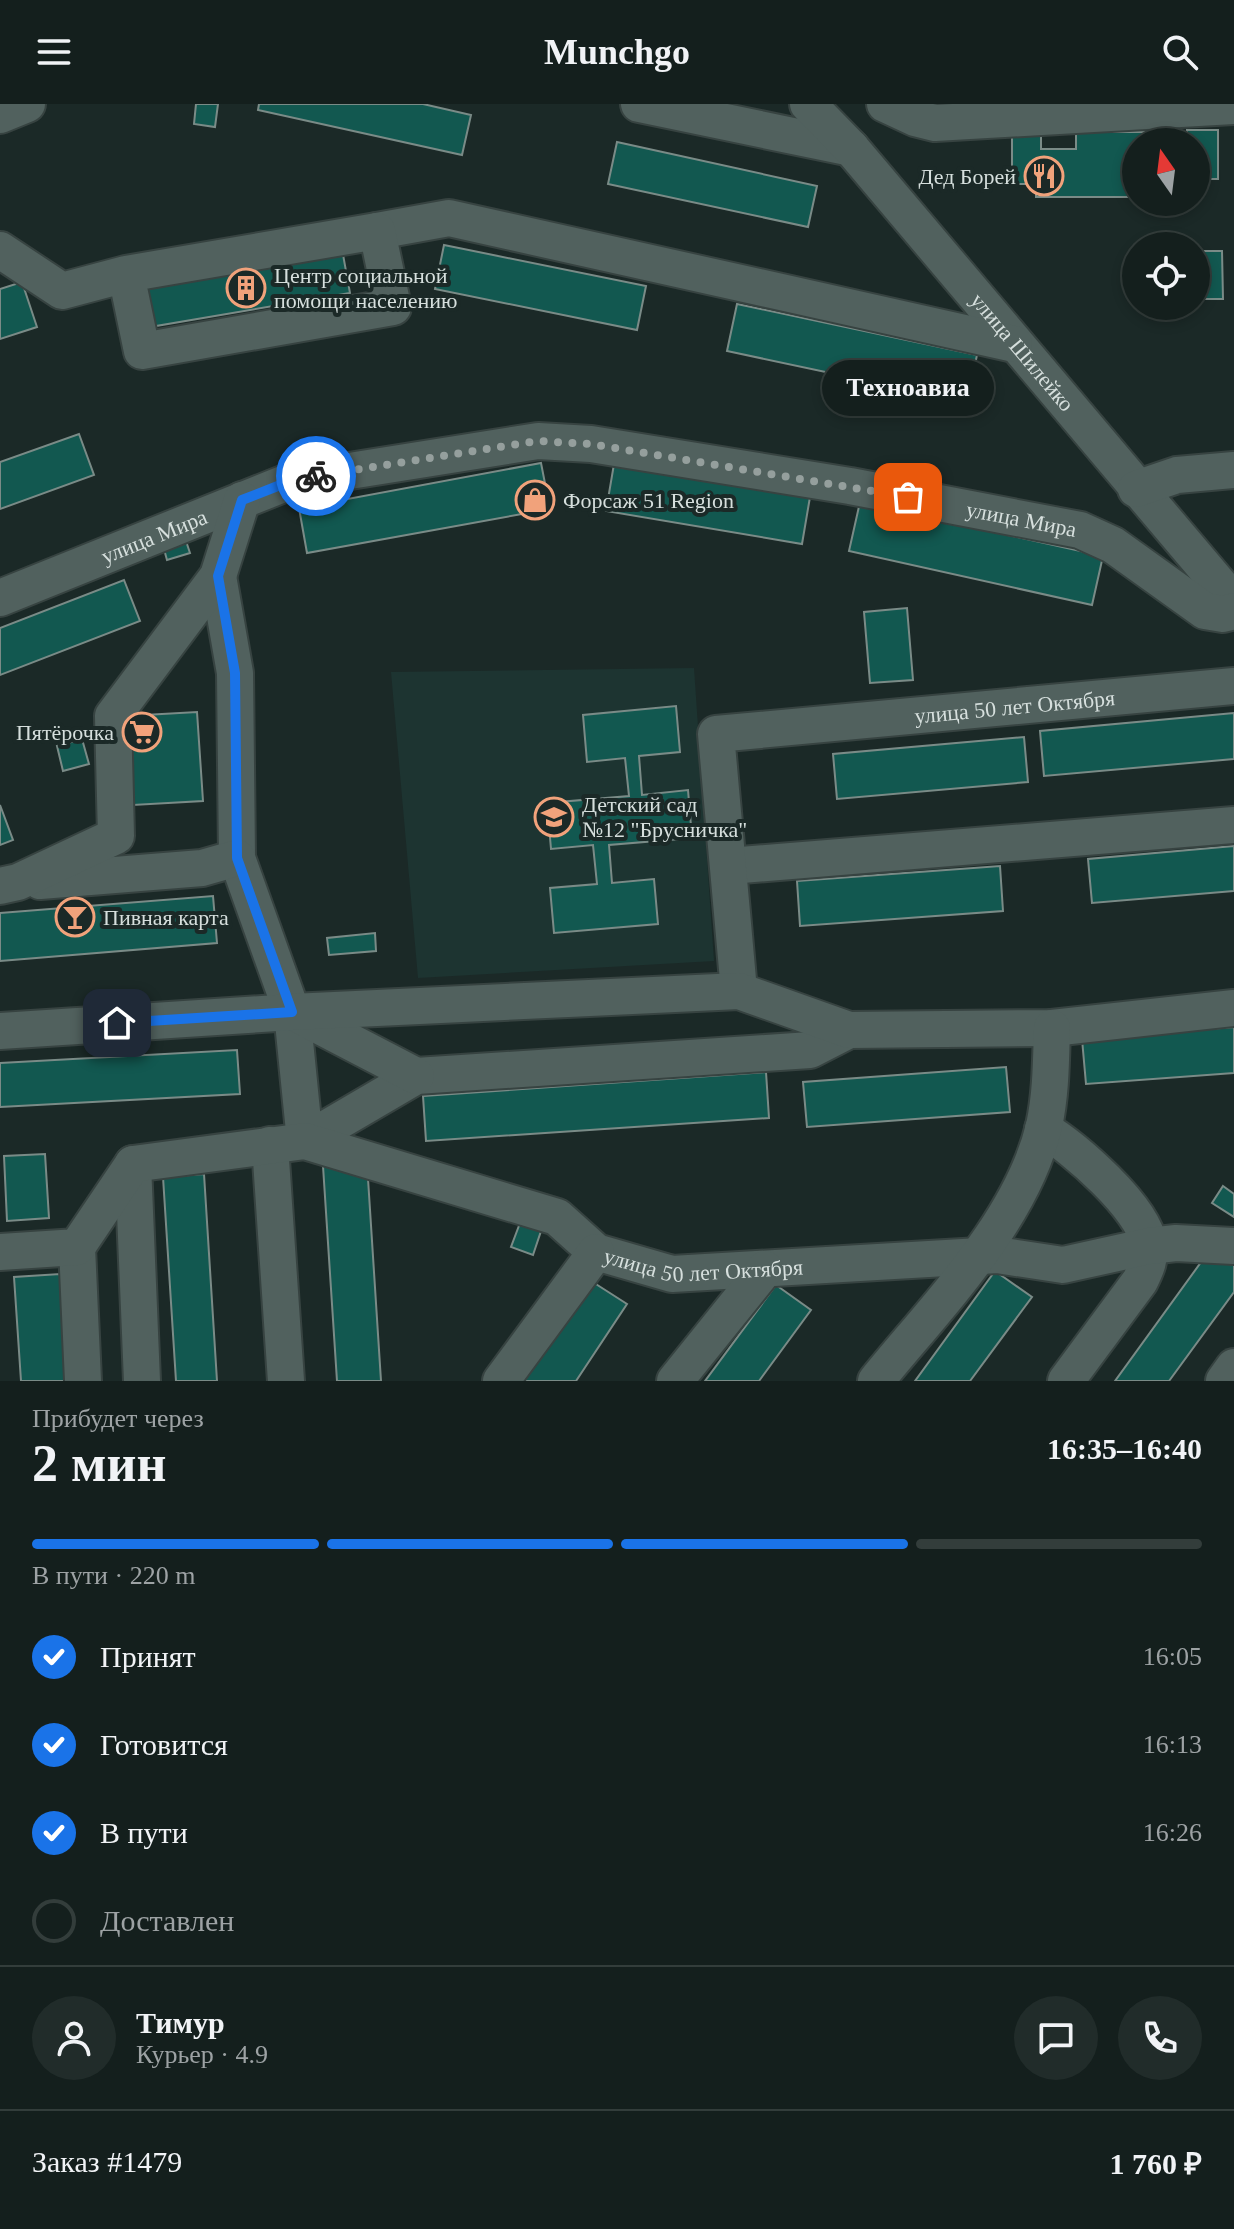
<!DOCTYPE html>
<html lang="ru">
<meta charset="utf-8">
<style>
body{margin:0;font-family:Georgia,serif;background:#212c2a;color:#f1f3f6;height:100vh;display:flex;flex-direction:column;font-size:30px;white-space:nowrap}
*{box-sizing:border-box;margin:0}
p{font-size:26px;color:#9da2a4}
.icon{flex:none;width:44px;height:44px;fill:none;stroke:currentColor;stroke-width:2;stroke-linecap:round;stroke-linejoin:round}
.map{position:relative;height:1277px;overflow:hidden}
.side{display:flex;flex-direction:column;background:#141f1d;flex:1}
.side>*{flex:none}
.needle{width:52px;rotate:346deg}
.fabs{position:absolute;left:1122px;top:24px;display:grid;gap:16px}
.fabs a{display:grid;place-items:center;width:88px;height:88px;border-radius:50%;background:#141f1d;box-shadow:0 4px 12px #0003,0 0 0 2px #333d3b;font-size:40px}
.pin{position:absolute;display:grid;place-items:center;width:68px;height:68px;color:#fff;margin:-34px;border-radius:16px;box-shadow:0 4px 12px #0006}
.courier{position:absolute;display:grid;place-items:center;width:80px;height:80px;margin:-40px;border:6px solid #1a73e8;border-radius:50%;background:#fff;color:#222;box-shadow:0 2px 10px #0007}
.bubble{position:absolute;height:56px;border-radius:28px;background:#141f1d;box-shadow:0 4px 12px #0003,0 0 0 2px #333d3b;font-size:26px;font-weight:700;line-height:56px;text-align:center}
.head em{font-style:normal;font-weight:700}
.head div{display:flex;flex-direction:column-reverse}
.head{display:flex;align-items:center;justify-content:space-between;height:136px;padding:0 32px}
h1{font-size:52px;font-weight:700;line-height:60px}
.bar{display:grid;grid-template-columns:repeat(4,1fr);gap:12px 8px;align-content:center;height:96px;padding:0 32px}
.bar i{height:10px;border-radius:6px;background:#333d3b}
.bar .selected{background:#1a73e8}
.bar p{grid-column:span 4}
.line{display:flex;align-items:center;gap:20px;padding:0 32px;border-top:2px solid #333d3b}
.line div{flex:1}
.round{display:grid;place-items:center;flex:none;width:84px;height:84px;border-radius:42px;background:#212c2a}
ol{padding:0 32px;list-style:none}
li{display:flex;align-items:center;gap:24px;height:88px}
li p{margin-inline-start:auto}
li .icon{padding:8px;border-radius:50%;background:#1a73e8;color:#fff;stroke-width:4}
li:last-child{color:#9da2a4}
li i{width:44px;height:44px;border:4px solid #333d3b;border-radius:50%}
header{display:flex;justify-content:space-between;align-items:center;height:104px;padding:0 32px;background:#141f1d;font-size:36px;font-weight:700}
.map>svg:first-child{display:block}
.built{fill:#1d3431}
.building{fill:#125850;stroke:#7a8b87;stroke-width:2}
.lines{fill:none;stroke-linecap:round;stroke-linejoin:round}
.minor-casing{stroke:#374341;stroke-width:40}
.minor{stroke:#51615e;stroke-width:36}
.done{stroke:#959f9d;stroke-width:8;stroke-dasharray:0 14.4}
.route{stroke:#1a73e8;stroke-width:10}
.labels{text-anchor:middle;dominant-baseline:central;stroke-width:8;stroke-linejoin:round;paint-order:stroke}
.poi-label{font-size:22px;fill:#d6dfdd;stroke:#1b2927;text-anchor:start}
.street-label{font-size:22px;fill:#d6dfdd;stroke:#1b2927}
</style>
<header><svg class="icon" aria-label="menu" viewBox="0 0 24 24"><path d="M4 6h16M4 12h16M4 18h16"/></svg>Munchgo<svg class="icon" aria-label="search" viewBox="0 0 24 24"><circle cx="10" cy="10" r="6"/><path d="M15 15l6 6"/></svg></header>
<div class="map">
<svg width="1234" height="1277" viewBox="0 0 1234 1277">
<rect width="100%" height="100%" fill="#1b2927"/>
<!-- built -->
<path class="built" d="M694 564 714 857 418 874 391 568Z"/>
<!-- building -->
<g class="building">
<path d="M196 0H218L215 23 194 20Z"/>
<path d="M259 0H423L471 11 462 51 258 6Z"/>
<path d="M1012 25 1041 26V45H1076V28H1153V38H1136V93H1036V80H1012Z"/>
<path d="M1187 26H1218V75H1196V38H1187Z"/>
<path d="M617 38 817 82 808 123 608 80Z"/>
<path d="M444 141 646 182 637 226 435 185Z"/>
<path d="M342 145 350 189 150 223 142 180Z"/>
<path d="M1196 147H1222L1223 195H1197Z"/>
<path d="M22 178 37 223 0 235V185Z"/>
<path d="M737 200 977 251 967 298 727 247Z"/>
<path d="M79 330 94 371 0 405V358Z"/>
<path d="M541 359 550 405 307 449 299 404Z"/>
<path d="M614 360 810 393 802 440 606 407Z"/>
<path d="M860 398 1103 452 1092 501 849 447Z"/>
<path d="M184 431 190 449 167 456 162 438Z"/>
<path d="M124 476 140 517 0 571V524Z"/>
<path d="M907 504 913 576 870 579 864 508Z"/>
<path d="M676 602 680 648 639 652 642 691 688 686 692 734 609 741 612 779 654 775 658 820 554 829 550 784 597 780 593 741 551 745 547 699 629 692 625 654 587 658 583 611Z"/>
<path d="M197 608 203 697 133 701 127 612Z"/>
<path d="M1234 609V655L1044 672 1040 627Z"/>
<path d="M1024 633 1028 678 837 695 833 650Z"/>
<path d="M82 635 89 660 63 667 57 642Z"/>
<path d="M0 701 13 736 0 741Z"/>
<path d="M1234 742V787L1092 799 1088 755Z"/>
<path d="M1000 762 1003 807 800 822 797 777Z"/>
<path d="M213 792 217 839 0 857V809Z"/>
<path d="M375 829 376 847 329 851 327 834Z"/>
<path d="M1234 923V969L1086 980 1082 935Z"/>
<path d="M237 946 240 990 0 1003V959Z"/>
<path d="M1006 963 1010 1008 807 1023 803 978Z"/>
<path d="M766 968 769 1014 426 1037 423 992Z"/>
<path d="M45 1050 49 1114 7 1117 4 1052Z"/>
<path d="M367 1059 381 1277H337L323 1062Z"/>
<path d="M204 1070 217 1277H176L163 1073Z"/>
<path d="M1223 1082 1234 1090V1113L1212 1099Z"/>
<path d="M520 1119 541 1127 533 1151 511 1143Z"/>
<path d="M1212 1143 1234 1159V1188L1169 1277H1115Z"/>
<path d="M995 1167 1032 1193 970 1277H915Z"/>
<path d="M60 1170 67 1277H21L14 1173Z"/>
<path d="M588 1175 627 1200 576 1277H520Z"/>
<path d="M776 1181 811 1206 759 1277H705Z"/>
</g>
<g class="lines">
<!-- minor casing -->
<g class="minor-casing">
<g id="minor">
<path d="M639 0 851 44"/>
<path id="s1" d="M808 0 851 44 1234 498"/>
<path d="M885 0 915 14 935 19 1234 2"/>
<path d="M0 11 27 0"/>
<path d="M377 127 449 114 1014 240"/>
<path d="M0 146 62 187 126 170 377 127 393 203 142 247 126 170"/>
<path d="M1136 385 1177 371 1234 366"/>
<path d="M218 472 235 569 237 754 292 908 305 1037 416 972 810 946 849 926"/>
<path id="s2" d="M0 494 293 376 538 337 591 340 850 382 1080 426 1113 441 1205 507 1223 510 1234 507"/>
<path d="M729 762 1234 721"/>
<path d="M40 777 202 764 237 754"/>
<path d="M0 782 18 778 116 732 113 612 218 472 242 396"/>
<path id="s3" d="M739 887 716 630 1234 582"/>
<path d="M293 908 416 972"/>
<path d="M0 927 292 908 739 887 849 926 1052 924 1234 904"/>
<path d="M1043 1025C1074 1044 1143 1103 1149 1140 1151 1154 1146 1165 1140 1177L1066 1277"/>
<path d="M270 1041 286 1277"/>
<path d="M133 1060 142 1277"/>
<path d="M77 1143 83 1277"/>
<path id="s4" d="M0 1148 77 1143 133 1060 305 1037 557 1113 596 1148 672 1170 997 1151 1063 1161 1149 1142 1176 1139 1234 1142"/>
<path d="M501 1277 596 1148"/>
<path d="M675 1277 765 1165"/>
<path d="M876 1277C935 1204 1022 1117 1044 1022 1051 990 1051 957 1052 924"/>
<path d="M1224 1277 1234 1263"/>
</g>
</g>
<!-- minor -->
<use href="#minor" class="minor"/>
</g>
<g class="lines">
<!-- done -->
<path class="done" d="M316 372 538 337 591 340 908 393"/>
<!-- route -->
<path class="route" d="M117 919 292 908 237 754 235 569 218 472 242 396 293 376 316 372"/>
</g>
<!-- icons -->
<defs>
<g id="restaurant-ring" transform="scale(2)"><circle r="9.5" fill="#1b2927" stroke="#f1a27b" stroke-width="1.5"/><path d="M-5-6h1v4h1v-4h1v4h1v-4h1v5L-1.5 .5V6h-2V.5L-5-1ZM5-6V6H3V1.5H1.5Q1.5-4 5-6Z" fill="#f1a27b"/></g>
<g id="building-ring" transform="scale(2)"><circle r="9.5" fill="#1b2927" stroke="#f1a27b" stroke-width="1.5"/><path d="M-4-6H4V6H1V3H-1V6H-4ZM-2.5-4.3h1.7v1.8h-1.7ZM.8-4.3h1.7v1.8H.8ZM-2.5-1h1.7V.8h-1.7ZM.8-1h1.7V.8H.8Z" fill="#f1a27b"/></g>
<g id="shop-ring" transform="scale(2)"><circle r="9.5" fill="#1b2927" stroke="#f1a27b" stroke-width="1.5"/><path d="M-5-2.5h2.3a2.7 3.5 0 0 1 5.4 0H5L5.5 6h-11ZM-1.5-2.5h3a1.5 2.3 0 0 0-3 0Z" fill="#f1a27b"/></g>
<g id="supermarket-ring" transform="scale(2)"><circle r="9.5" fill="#1b2927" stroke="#f1a27b" stroke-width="1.5"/><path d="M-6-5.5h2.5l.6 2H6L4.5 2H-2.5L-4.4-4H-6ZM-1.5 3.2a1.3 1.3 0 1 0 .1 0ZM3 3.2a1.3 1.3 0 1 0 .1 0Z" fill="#f1a27b"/></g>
<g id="school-ring" transform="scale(2)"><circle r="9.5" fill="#1b2927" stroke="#f1a27b" stroke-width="1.5"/><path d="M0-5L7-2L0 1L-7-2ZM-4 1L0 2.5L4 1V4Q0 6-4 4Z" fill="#f1a27b"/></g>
<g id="bar-ring" transform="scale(2)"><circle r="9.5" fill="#1b2927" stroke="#f1a27b" stroke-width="1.5"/><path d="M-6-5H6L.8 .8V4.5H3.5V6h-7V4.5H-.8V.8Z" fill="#f1a27b"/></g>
</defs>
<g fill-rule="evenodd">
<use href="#restaurant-ring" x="1044" y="72"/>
<use href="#building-ring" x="246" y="184"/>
<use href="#shop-ring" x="535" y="396"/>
<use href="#supermarket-ring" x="142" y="628"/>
<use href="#school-ring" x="554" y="713"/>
<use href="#bar-ring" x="75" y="813"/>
</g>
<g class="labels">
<!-- poi labels -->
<g class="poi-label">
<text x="1016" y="72" text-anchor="end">Дед Борей</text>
<text x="274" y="171">Центр социальной<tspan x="274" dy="25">помощи населению</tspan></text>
<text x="563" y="396">Форсаж 51 Region</text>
<text x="114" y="628" text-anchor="end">Пятёрочка</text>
<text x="582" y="700">Детский сад<tspan x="582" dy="25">№12 "Брусничка"</tspan></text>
<text x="103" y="813">Пивная карта</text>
</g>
<!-- street labels -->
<g class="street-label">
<text stroke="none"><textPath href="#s1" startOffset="328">улица Шилейко</textPath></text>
<text stroke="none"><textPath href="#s2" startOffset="1054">улица Мира</textPath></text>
<text stroke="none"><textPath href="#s2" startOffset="166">улица Мира</textPath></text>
<text stroke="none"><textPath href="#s3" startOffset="558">улица 50 лет Октября</textPath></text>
<text stroke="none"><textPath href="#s4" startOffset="776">улица 50 лет Октября</textPath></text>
</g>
</g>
</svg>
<div class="fabs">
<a><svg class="needle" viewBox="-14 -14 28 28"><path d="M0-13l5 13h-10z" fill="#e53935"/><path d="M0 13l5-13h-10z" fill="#9da2a4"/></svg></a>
<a><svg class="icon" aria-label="locate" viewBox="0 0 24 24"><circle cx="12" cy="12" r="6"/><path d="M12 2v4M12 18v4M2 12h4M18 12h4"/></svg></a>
</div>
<div class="pin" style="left:908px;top:393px;background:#ea580c"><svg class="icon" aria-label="bag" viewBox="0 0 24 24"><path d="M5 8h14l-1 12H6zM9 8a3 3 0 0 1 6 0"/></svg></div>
<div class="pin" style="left:117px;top:919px;background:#1f2937"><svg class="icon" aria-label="home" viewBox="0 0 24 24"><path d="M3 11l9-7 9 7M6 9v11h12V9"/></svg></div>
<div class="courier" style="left:316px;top:372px"><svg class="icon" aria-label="bike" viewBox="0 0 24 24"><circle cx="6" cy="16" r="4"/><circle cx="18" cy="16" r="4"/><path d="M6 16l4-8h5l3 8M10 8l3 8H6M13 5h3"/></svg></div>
<div class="bubble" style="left:822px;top:256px;width:172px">Техноавиа</div>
</div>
<section class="side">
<div class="head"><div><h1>2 мин</h1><p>Прибудет через</p></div><em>16:35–16:40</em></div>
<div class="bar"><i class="selected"></i><i class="selected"></i><i class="selected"></i><i></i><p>В пути · 220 m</p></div>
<ol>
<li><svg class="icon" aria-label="check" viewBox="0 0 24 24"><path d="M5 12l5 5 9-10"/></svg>Принят<p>16:05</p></li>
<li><svg class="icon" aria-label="check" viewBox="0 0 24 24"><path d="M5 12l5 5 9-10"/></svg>Готовится<p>16:13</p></li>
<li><svg class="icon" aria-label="check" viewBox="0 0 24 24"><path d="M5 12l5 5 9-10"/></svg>В пути<p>16:26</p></li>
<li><i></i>Доставлен</li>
</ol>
<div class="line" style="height:144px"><a class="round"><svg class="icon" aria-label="person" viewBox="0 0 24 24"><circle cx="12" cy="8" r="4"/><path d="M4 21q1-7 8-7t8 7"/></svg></a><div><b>Тимур</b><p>Курьер · 4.9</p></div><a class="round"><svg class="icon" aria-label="chat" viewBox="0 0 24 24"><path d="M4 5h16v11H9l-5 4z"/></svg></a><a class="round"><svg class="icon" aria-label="phone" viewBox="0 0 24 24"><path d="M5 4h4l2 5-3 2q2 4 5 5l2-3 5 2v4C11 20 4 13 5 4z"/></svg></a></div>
<div class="line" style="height:104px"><div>Заказ #1479</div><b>1 760 ₽</b></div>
</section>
